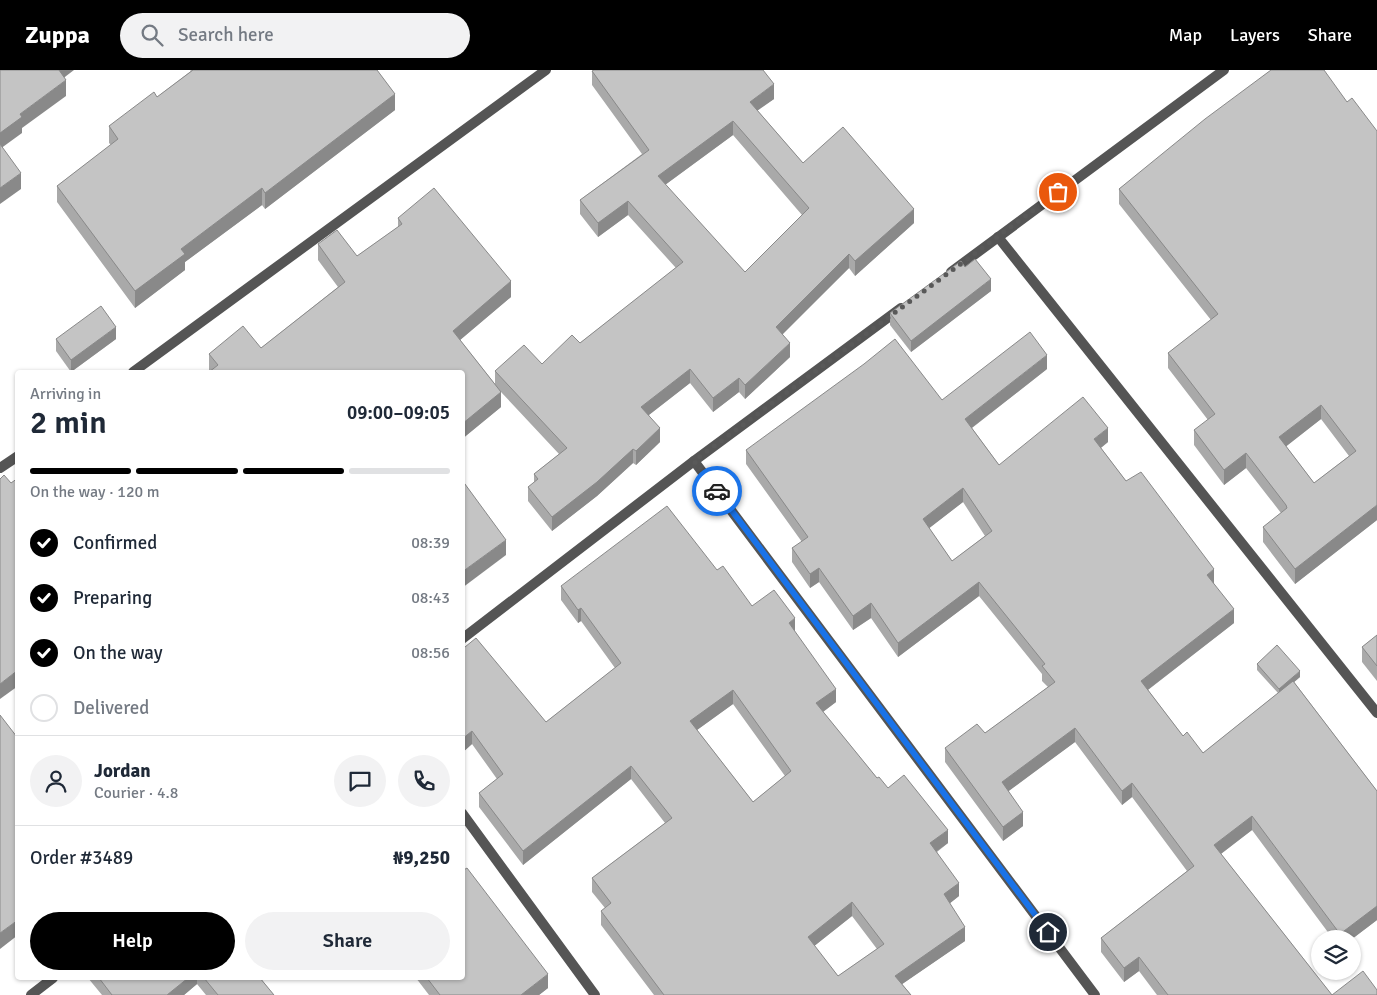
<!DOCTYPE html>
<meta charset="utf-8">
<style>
body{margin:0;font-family:Signika,sans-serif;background:#f2f2f3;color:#1f2937;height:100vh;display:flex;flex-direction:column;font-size:19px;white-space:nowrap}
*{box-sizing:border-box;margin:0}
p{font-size:16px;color:#747a83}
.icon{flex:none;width:28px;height:28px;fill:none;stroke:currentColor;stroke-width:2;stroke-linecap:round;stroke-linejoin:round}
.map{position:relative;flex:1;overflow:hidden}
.sheet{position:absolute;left:15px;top:300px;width:450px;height:610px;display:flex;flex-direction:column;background:#fff;border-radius:5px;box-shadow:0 1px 4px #0004}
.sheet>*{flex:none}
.fabs{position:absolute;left:1311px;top:860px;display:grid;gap:10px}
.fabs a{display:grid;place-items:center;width:50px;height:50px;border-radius:50%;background:#fff;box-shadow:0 1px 4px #0004;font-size:25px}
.pin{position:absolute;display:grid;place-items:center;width:42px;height:42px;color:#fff;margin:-21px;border:2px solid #fff;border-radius:50%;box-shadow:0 1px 5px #0007}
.courier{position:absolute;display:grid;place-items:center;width:50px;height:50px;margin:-25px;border:4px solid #1a73e8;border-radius:50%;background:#fff;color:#222;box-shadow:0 1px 6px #0007}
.head em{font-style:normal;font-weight:600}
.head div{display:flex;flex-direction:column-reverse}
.head{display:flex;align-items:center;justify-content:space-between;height:85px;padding:0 15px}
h1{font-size:32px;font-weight:600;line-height:38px}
.bar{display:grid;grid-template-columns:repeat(4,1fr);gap:8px 5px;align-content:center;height:60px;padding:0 15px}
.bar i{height:6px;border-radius:4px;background:#e0e1e3}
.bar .current{background:#000}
.bar p{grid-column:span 4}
.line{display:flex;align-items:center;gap:12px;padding:0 15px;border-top:1px solid #e0e1e3}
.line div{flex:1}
.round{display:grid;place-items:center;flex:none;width:52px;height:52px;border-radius:26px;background:#f2f2f3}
ol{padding:0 15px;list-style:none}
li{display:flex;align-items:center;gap:15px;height:55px}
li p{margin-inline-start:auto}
li .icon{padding:5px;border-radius:50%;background:#000;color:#fff;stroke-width:4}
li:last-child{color:#747a83}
li i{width:28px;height:28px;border:2px solid #e0e1e3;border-radius:50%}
.cta{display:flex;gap:10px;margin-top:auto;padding:10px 15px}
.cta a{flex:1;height:58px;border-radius:30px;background:#000;color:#fff;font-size:20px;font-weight:600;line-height:58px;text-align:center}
.cta a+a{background:#f2f2f3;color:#1f2937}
header{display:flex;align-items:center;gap:30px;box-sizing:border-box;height:70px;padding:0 25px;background:#000;color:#fff}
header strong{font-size:24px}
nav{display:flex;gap:28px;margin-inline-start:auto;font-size:18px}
.search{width:350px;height:45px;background:#f2f2f3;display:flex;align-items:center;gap:12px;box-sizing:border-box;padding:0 18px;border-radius:28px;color:#747a83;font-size:19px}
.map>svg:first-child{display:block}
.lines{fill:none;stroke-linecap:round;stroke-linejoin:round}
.minor{stroke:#555;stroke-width:10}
.wall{fill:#a9a9a9;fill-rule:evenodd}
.shaded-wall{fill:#898989}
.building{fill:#c4c4c4;stroke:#898989;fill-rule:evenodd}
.done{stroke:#595959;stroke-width:5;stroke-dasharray:0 9}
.route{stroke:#1a73e8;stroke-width:6}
</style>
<header>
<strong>Zuppa</strong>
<div class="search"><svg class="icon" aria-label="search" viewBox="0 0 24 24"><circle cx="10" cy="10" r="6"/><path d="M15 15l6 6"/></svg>Search here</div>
<nav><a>Map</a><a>Layers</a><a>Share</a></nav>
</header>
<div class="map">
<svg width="1377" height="925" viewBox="0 0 1377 925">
<rect width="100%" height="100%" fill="#fff"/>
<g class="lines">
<!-- minor -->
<g class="minor">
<path d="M998 167 1377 643"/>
<path d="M951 202 1224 0"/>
<path d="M133 302 546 0"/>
<path d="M694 391 1095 925"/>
<path d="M0 398 18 386"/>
<path d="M462 569 694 391 901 238"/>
<path d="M462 743 595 925"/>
<path d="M31 925 53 908"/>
</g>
</g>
<!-- wall -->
<g class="wall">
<path d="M190 0H377L395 40 265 139 262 135 185 192V200L135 238 57 132V116L111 75 109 73V56L157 27 191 1Z"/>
<path d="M1271 0 1377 450 1295 514 1263 472V457L1281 443 1246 398 1224 415 1194 375V360L1208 350 1168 298V283L1211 250 1119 134V119ZM1321 349 1349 386 1314 413 1286 376Z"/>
<path d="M592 1 774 29 757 40 803 93 914 153 855 206 849 198 782 264 790 287 745 329 739 322 713 342 690 313 649 345 660 372 636 395 633 393 597 426 552 461 528 431V417L534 413V404L559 384 501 322V337L462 369V302H210L209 300V284L261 278 338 217 318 190V174L357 186 398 157V148L511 227 460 270 495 314V301L542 294 580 273 676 198 628 145 598 167 580 144V130L642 84 592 15ZM733 65 802 145 745 202 665 115Z"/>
<path d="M965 197 991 221 911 282 890 255V243Z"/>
<path d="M56 269H116L71 302 56 281Z"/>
<path d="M1047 299 972 358 999 395 1108 372 1101 378 1126 411 1214 513V514L1234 553 1148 620 1183 666 1203 683 1278 623 1257 600V594L1300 607 1294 612 1377 721V850L1352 869H1333L1252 760 1221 784 1332 925H1377H1157L1139 901 1124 912 1101 882V868L1187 801 1132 727 1122 735 1075 672 1008 721 1023 756 1003 771 945 692V678L985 663 1048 617 1042 611V604L979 526 898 587 871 548 853 560 819 512 810 518 792 492V478L802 472 746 394V380L942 330ZM963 432 985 466 952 491 929 458Z"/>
<path d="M717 500 752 536 795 562 836 632 823 642 877 708 948 773 937 782 959 826 950 833 965 871 902 914 911 925H654L601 855V841L605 838 592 822V808L665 753 631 709 523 795 479 737V723L497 709 472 674 462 683V574L546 652 615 598 581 551 578 553 561 530V516ZM733 634 785 706 753 732 697 660ZM852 846 877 879 838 906 814 876Z"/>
<path d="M1377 565V611L1362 592V577Z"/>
<path d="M88 908H260L274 925H206L197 914 184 925H102Z"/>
<path d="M416 908H462L548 918 539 925H429Z"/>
</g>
<!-- shaded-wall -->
<g class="shaded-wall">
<path d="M57 0H74L57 13Z"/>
<path d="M66 10V26L22 58V63L0 79V63L20 44Z"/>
<path d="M774 14V29L750 46V32Z"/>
<path d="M395 24V40L265 139V123Z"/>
<path d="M733 51V65L658 120V106Z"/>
<path d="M21 103V119L0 134V118Z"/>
<path d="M262 118V135L185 192V200L135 238V221L181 179Z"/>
<path d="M628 131V145L598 167V153Z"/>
<path d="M914 139V153L855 206V191Z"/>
<path d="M849 184V198L776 271V257Z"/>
<path d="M991 209V221L911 282V271Z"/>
<path d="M511 211V227L453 276V261Z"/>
<path d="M116 257V269L71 302V290Z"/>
<path d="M790 273V287L745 329V315Z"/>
<path d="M1047 285V299L965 363V349Z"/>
<path d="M690 299V313L641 351V337Z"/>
<path d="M739 308V322L713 342V328Z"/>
<path d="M501 322V337L462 369V354Z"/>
<path d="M1321 335V349L1279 382V367Z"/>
<path d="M660 358V372L636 395V381Z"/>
<path d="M1108 358V372L1094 383V369Z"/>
<path d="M633 379V393L597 426 552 461V447Z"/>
<path d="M1246 383V398L1224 415V400Z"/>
<path d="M963 418V432L923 463V449Z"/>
<path d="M1377 435V450L1295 514V499Z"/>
<path d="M506 470V485L462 518V502Z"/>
<path d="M819 498V512L810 518V504Z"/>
<path d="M1214 499V513L1207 519V505Z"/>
<path d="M979 512V526L898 587V573Z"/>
<path d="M871 533V548L853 560V546Z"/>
<path d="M581 538V551L578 553V540Z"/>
<path d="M1234 539V553L1141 625V611Z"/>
<path d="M795 548V562L789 553Z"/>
<path d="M18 600V616L0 629V614Z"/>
<path d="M1300 601V607L1279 625V619Z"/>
<path d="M836 619V632L816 647V633Z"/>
<path d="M733 620V634L690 665V651Z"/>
<path d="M1075 658V672L1002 726V712Z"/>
<path d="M472 661V674L462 683V669Z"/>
<path d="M631 696V709L523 795V781Z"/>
<path d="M1132 713V727L1122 735V721Z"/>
<path d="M1023 742V756L1003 771V757Z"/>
<path d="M1252 746V760L1214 789V775Z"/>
<path d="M948 760V773L930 786V773Z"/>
<path d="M959 813V826L944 838V824Z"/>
<path d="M852 832V846L808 881V867Z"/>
<path d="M1377 836V850L1352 869H1340V864Z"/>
<path d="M18 850V865L0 879V863Z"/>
<path d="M965 857V871L895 919V906Z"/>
<path d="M1139 887V901L1124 912V898Z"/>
<path d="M548 904V918L539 925H521Z"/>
<path d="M188 908H197V914L184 925H167Z"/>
</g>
<!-- building -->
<g class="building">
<path d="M0 0H59L66 10 20 44 22 47 0 63Z"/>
<path d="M193 0H377L395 24 265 123 262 118 181 179 185 184 135 221 57 116 118 69 109 56 154 22 157 27Z"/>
<path d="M594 0H763L774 14 750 32 803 93 843 57 914 139 855 191 849 184 776 257 790 273 745 315 739 308 713 328 690 299 641 337 660 358 636 381 633 379 597 412 552 447 528 417 538 409 534 404 567 378 495 301 524 275 542 294 572 265 580 273 683 192 628 131 598 153 580 130 649 80 592 1ZM733 51 809 138 745 202 658 106Z"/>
<path d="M1271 0H1324L1347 32 1352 28 1377 61V435L1295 499 1263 457 1287 438 1286 435 1246 383 1224 400 1194 360 1215 344 1168 283 1218 244 1119 119 1205 49ZM1321 335 1356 381 1314 413 1279 367Z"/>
<path d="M0 74 21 103 0 118Z"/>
<path d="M434 118 511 211 453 261 501 322 462 354V302H209L218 295 209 284 243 256 261 278 345 212 318 174 337 160 357 186 402 154 398 148Z"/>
<path d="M975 189 991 209 911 271 890 243 961 191 965 197Z"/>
<path d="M101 236 116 257 71 290 56 269Z"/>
<path d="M1030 262 1047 285 965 349 999 395 1083 327 1108 358 1094 369 1126 411 1141 402 1214 499 1207 505 1234 539 1141 611 1183 666 1187 662 1203 683 1293 611 1377 721V836L1340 864 1252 746 1214 775 1332 925 1363 901 1377 920V925H1168L1139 887 1124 898 1101 868 1194 796 1132 713 1122 721 1075 658 1002 712 1023 742 1003 757 945 678 977 654 985 663 1055 612 1042 596 1045 594 979 512 898 573 871 533 853 546 819 498 810 504 792 478 808 467 746 380 864 294 895 269 942 330ZM963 418 992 461 952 491 923 449Z"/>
<path d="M4 405 11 413 18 408V600L0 614V409Z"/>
<path d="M462 410 506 470 462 502Z"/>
<path d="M667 436 717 500 723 496 752 536 774 520 795 548 789 553 836 619 816 633 877 708 879 707 888 718 904 705 948 760 930 773 959 813 944 824 965 857 895 906 911 925H664L601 841 611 833 592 808 672 748 631 696 523 781 479 723 503 704 472 661 462 669V574L465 577 476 568 546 652 621 593 581 538 578 540 561 516ZM733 620 791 701 753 732 690 651ZM852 832 884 874 838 906 808 867Z"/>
<path d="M1377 565V596L1362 577Z"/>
<path d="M1277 575 1300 601 1279 619 1257 594Z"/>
<path d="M0 645 17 667H18V850L0 863Z"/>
<path d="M467 798 548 904 521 925H440L427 908H462V801Z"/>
<path d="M99 908H188L167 925H112Z"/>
<path d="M204 908H260L274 925H218Z"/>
</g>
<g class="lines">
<!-- done -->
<path class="done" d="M717 421 694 391 1058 122"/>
<!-- route -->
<path class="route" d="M717 421 1048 862"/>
</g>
</svg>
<div class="fabs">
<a><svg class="icon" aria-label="layers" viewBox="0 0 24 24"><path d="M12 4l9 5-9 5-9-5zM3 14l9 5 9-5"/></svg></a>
</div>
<div class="pin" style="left:1058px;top:122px;background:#ea580c"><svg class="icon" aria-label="bag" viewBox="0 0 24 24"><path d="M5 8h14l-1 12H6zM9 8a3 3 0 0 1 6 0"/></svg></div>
<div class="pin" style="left:1048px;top:862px;background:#1f2937"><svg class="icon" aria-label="home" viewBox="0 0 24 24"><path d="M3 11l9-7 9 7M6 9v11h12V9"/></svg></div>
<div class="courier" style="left:717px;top:421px"><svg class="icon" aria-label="car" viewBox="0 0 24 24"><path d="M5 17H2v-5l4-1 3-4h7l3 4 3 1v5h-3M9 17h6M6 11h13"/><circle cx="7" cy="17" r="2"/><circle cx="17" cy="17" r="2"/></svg></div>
<section class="sheet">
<div class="head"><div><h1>2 min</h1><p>Arriving in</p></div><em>09:00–09:05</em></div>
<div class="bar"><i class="current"></i><i class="current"></i><i class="current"></i><i></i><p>On the way · 120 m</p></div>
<ol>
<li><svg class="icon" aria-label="check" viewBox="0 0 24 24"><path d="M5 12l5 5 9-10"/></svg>Confirmed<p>08:39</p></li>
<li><svg class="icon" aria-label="check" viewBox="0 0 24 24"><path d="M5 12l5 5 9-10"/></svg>Preparing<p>08:43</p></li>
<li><svg class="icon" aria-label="check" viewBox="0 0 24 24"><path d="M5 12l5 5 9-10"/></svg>On the way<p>08:56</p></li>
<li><i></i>Delivered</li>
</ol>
<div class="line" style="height:90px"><a class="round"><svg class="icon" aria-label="person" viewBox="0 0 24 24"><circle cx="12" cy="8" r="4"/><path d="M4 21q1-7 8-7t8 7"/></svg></a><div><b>Jordan</b><p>Courier · 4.8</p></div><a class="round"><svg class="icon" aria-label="chat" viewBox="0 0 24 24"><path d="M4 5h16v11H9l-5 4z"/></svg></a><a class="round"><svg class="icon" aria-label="phone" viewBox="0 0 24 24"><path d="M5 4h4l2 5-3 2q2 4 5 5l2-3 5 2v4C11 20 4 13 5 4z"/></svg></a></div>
<div class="line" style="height:65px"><div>Order #3489</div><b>₦9,250</b></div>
<div class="cta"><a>Help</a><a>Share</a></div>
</section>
</div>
